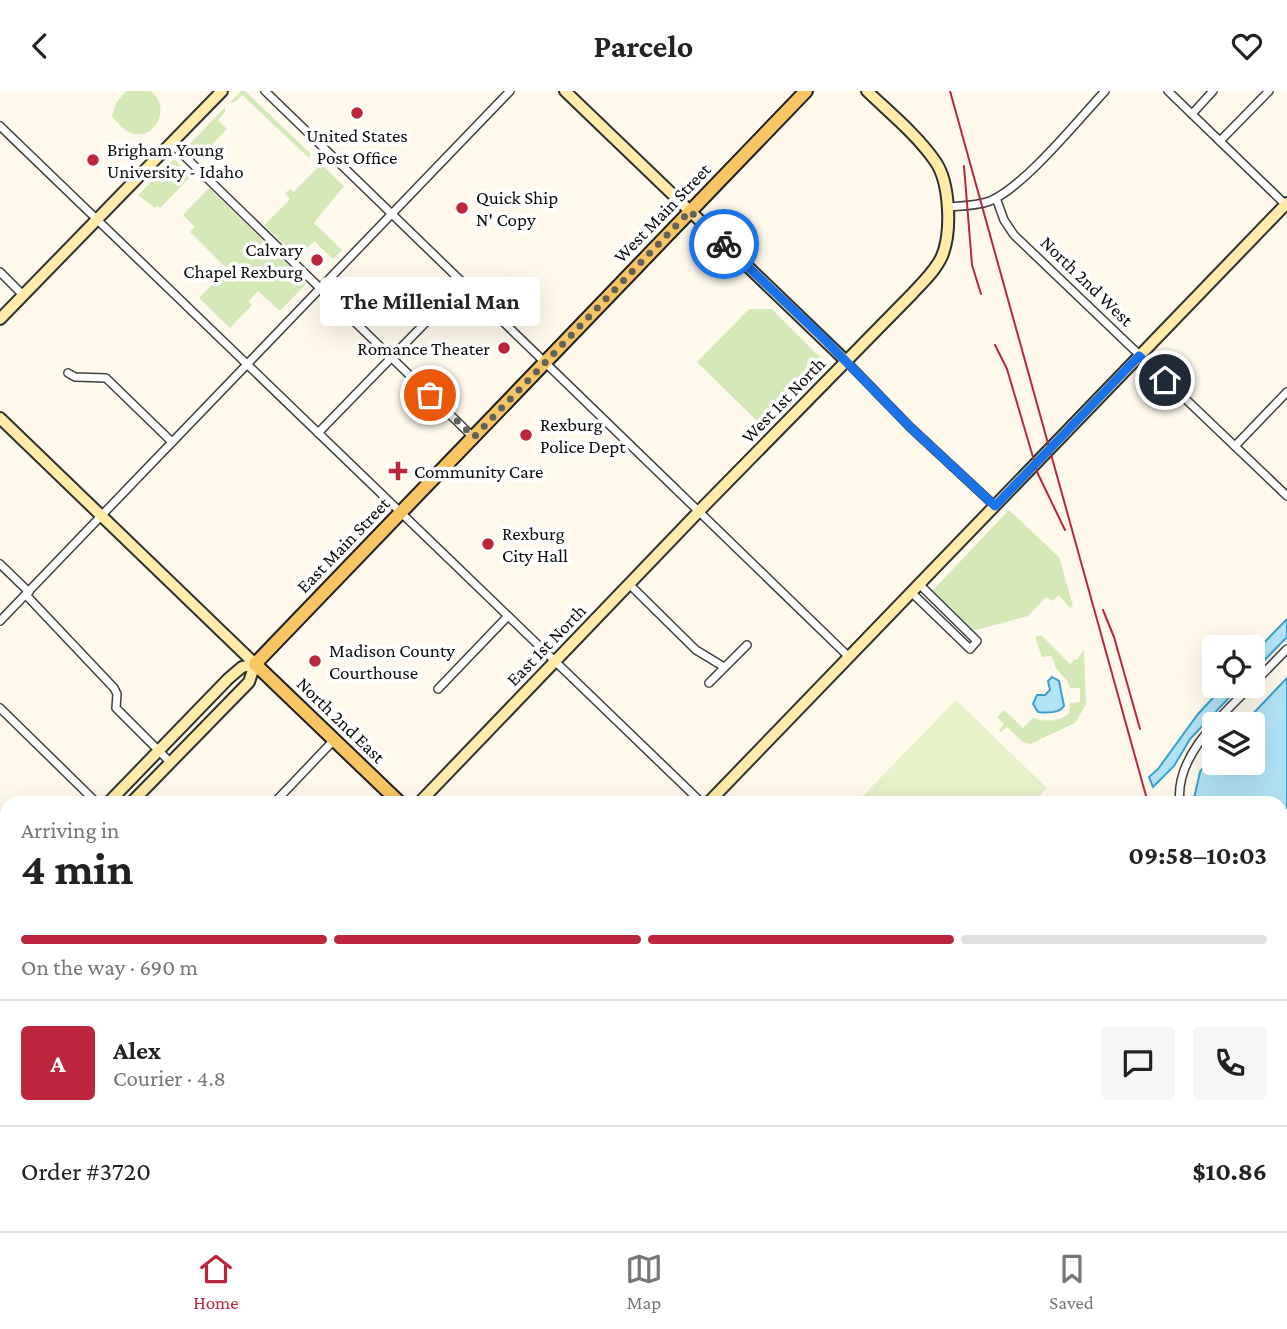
<!DOCTYPE html>
<meta charset="utf-8">
<style>
body{margin:0;font-family:"Crimson Pro",serif;background:#f6f6f6;color:#222;height:100vh;display:flex;flex-direction:column;font-size:26px;white-space:nowrap}
*{box-sizing:border-box;margin:0}
p{font-size:23px;color:#767676}
.icon{flex:none;width:38px;height:38px;fill:none;stroke:currentColor;stroke-width:2;stroke-linecap:round;stroke-linejoin:round}
.map{position:relative;flex:1;overflow:hidden}
.side{position:absolute;left:0px;top:705px;width:1288px;height:436px;display:flex;flex-direction:column;background:#fff;border-radius:21px 21px 0 0;box-shadow:0 7px 28px #0002}
.side>*{flex:none}
.buttons{position:absolute;left:1202px;top:544px;display:grid;gap:14px}
.buttons a{display:grid;place-items:center;width:63px;height:63px;border-radius:7px;background:#fff;box-shadow:0 7px 28px #0002;font-size:35px}
.pin{position:absolute;display:grid;place-items:center;width:60px;height:60px;color:#fff;margin:-30px;border:4px solid #fff;border-radius:50%;box-shadow:0 2px 7px #0007}
.courier{position:absolute;display:grid;place-items:center;width:70px;height:70px;margin:-35px;border:5px solid #1a73e8;border-radius:50%;background:#fff;color:#222;box-shadow:0 2px 9px #0007}
.bubble{position:absolute;height:49px;border-radius:7px;background:#fff;box-shadow:0 7px 28px #0002;font-size:23px;font-weight:700;line-height:49px;text-align:center}
.headline em{font-style:normal;font-weight:700}
.headline div{display:flex;flex-direction:column-reverse}
.headline{display:flex;align-items:center;justify-content:space-between;height:119px;padding:0 21px}
h1{font-size:46px;font-weight:700;line-height:52px}
.bar{display:grid;grid-template-columns:repeat(4,1fr);gap:10px 7px;align-content:center;height:84px;padding:0 21px}
.bar i{height:9px;border-radius:5px;background:#e0e0e0}
.bar .active{background:#bb263c}
.bar p{grid-column:span 4}
.line{display:flex;align-items:center;gap:18px;padding:0 21px;border-top:2px solid #e0e0e0}
.line div{flex:1}
.round{display:grid;place-items:center;flex:none;width:74px;height:74px;border-radius:7px;background:#f6f6f6}
header{display:flex;justify-content:space-between;align-items:center;height:91px;padding:0 21px;background:#fff;font-size:32px;font-weight:700}
.dock{display:flex;justify-content:space-around;align-items:center;height:98px;border-top:2px solid #e0e0e0;background:#fff;font-size:19px;color:#767676}
.dock a{display:grid;justify-items:center;gap:4px}
.dock .active{color:#bb263c}
.map>svg:first-child{display:block}
.green{fill:#d5e8b7}
.pitch{fill:#e6f0c9}
.water{fill:#b2e3f5;stroke:#3aa0cc;stroke-width:2}
.lines{fill:none;stroke-linecap:round;stroke-linejoin:round}
.river{stroke:#b2e3f5;stroke-width:10}
.street-casing{stroke:#404040;stroke-width:10}
.secondary-casing{stroke:#2f2f2f;stroke-width:14}
.primary-casing{stroke:#1e1e1e;stroke-width:16}
.street{stroke:#fff;stroke-width:7}
.secondary{stroke:#feeca8;stroke-width:10}
.primary{stroke:#f7c564;stroke-width:12}
.rail{stroke:#bb263c;stroke-width:2}
.done{stroke:#62605b;stroke-width:7;stroke-dasharray:0 12.6}
.route{stroke:#1a73e8;stroke-width:9}
.poi-dot{fill:#bb263c;stroke:#fff;stroke-width:2.5}
.labels{text-anchor:middle;dominant-baseline:central;stroke-width:7;stroke-linejoin:round;paint-order:stroke}
.poi-label{font-size:19px;fill:#0d0d0d;stroke:#fff;text-anchor:start}
.street-label{font-size:19px;fill:#0d0d0d;stroke:#fff}
</style>
<header><svg class="icon" aria-label="back" viewBox="0 0 24 24"><path d="M15 5l-7 7 7 7"/></svg>Parcelo<svg class="icon" aria-label="heart" viewBox="0 0 24 24"><path d="M12 20l-8-8c-3-5 5-10 8-4 3-6 11-1 8 4z"/></svg></header>
<div class="map">
<svg width="1287" height="1140" viewBox="0 0 1287 1140">
<rect width="100%" height="100%" fill="#fff9ec"/>
<!-- green -->
<g class="green">
<path d="M126 0H151C172 18 155 52 129 41 122 38 118 31 112 26L116 12Z"/>
<path d="M241 0H245L311 63 309 67 242 4 234 12 230 11Z"/>
<path d="M225 16V21L218 29 227 38 197 69 185 58Z"/>
<path d="M174 68 191 85 160 117 157 115 155 117 138 104Z"/>
<path d="M316 68 344 95 314 132 342 159 333 168 314 150 298 166 264 134 290 108 285 102 290 98 294 101 317 77 314 71Z"/>
<path d="M209 97 307 192 280 220 258 200 249 210 252 214 230 237 199 207 227 178 190 141 195 136 183 124Z"/>
<path d="M749 218H772L823 269 821 273 762 335 697 271Z"/>
<path d="M1009 419 1059 466 1073 515 1070 517 1059 504 1052 510 1046 506 1028 525 972 540 932 500Z"/>
<path d="M1041 544 1070 573 1075 568 1077 569 1084 558 1086 613 1075 632 1030 653 1023 651 1007 636 1001 641 999 639 1004 633 997 626 1004 619 1023 637 1033 627C1045 631 1060 631 1069 622L1070 612 1080 611V597H1070C1068 586 1059 584 1055 575 1054 571 1053 568 1051 565L1042 566 1035 546Z"/>
</g>
<!-- pitch -->
<path class="pitch" d="M956 609 1047 697 1033 712H856Z"/>
<!-- water -->
<g class="water">
<path d="M1287 528V546L1253 581V563Z"/>
<path d="M1052 586 1059 590 1064 615C1059 623 1046 622 1038 621L1033 613 1037 604H1045L1050 599 1048 590Z"/>
<path d="M1287 587V862L1281 863V712H1193L1200 681 1214 661V672H1253V634L1243 633Z"/>
<path d="M1224 595H1240L1190 648 1174 675 1153 696 1149 686 1158 678 1198 623Z"/>
</g>
<g class="lines">
<!-- river -->
<g class="river">
<path d="M1281 908 1287 905"/>
<path d="M1011 1140 1017 1134"/>
</g>
<!-- street casing -->
<g class="street-casing">
<g id="street">
<path d="M265 0 849 566"/>
<path d="M1168 0 1287 115"/>
<path d="M1192 23 1213 0"/>
<path d="M0 35 702 712"/>
<path d="M1220 50 1269 0"/>
<path d="M171 52 473 346"/>
<path d="M996 107 1004 129 1014 144 1287 405"/>
<path d="M947 116C961 115 977 115 990 110 1024 96 1078 29 1105 0"/>
<path d="M0 181 23 204"/>
<path d="M845 269 910 336 995 415"/>
<path d="M68 282 75 286 106 287 172 351"/>
<path d="M318 342 464 192"/>
<path d="M1235 355 1287 301"/>
<path d="M0 473 29 501"/>
<path d="M629 493 696 559 724 576"/>
<path d="M911 501 970 558 977 550 919 493"/>
<path d="M26 504 114 597 117 603 116 617 170 671"/>
<path d="M0 530 510 0"/>
<path d="M709 592 747 554"/>
<path d="M1253 593 1287 558"/>
<path d="M438 598 508 525"/>
<path d="M0 617 97 712"/>
<path d="M274 712 334 649"/>
<path d="M1180 712C1174 666 1221 625 1251 595"/>
<path d="M1281 884 1287 882"/>
<path d="M0 1003 3 980 7 972"/>
<path d="M0 1074 2 1084 7 1091"/>
<path d="M74 1134 80 1140"/>
<path d="M233 1134 239 1140"/>
<path d="M814 1140 820 1134"/>
</g>
</g>
<!-- secondary casing -->
<g class="secondary-casing">
<g id="secondary">
<path d="M565 0 845 269"/>
<path d="M0 228 222 0"/>
<path d="M0 327 255 573"/>
<path d="M108 712 228 588 242 576 255 573"/>
<path d="M131 712 249 591 255 573"/>
<path d="M419 712 706 413 912 203C923 191 936 179 942 165 952 141 950 91 935 70 917 44 890 22 867 0"/>
<path d="M708 712 1287 112"/>
<path d="M0 827 7 820"/>
<path d="M0 837 7 885"/>
<path d="M536 1134 542 1140"/>
<path d="M4 1140 10 1134"/>
<path d="M295 1140 301 1134"/>
</g>
</g>
<!-- primary casing -->
<g class="primary-casing">
<g id="primary">
<path d="M400 712 255 573 806 0"/>
<path d="M837 1134 843 1140"/>
</g>
</g>
<!-- street -->
<use href="#street" class="street"/>
<!-- secondary -->
<use href="#secondary" class="secondary"/>
<!-- primary -->
<use href="#primary" class="primary"/>
<!-- rail -->
<g class="rail">
<path d="M950 0 1148 712"/>
<path d="M964 75 972 174 981 203"/>
<path d="M995 254 1007 278 1038 383 1065 439"/>
<path d="M1103 519 1114 546 1140 638"/>
<path d="M1266 1134 1268 1140"/>
</g>
</g>
<g class="lines">
<!-- done -->
<path class="done" d="M430 304 474 346 690 120 724 153"/>
<!-- route -->
<path class="route" d="M724 153 823 247 910 336 995 415 1139 265 1165 289"/>
</g>
<!-- markers -->
<g class="poi-dot">
<circle cx="357" cy="22" r="7"/>
<circle cx="93" cy="69" r="7"/>
<circle cx="462" cy="117" r="7"/>
<circle cx="317" cy="169" r="7"/>
<circle cx="504" cy="257" r="7"/>
<circle cx="526" cy="344" r="7"/>
<path d="M394.5 369.5h7v7h7v7h-7v7h-7v-7h-7v-7h7z"/>
<circle cx="488" cy="453" r="7"/>
<circle cx="315" cy="570" r="7"/>
</g>
<g class="labels">
<!-- poi labels -->
<g class="poi-label">
<text x="357" y="44" text-anchor="middle">United States<tspan x="357" dy="22">Post Office</tspan></text>
<text x="107" y="58">Brigham Young<tspan x="107" dy="22">University - Idaho</tspan></text>
<text x="476" y="106">Quick Ship<tspan x="476" dy="22">N' Copy</tspan></text>
<text x="303" y="158" text-anchor="end">Calvary<tspan x="303" dy="22">Chapel Rexburg</tspan></text>
<text x="490" y="257" text-anchor="end">Romance Theater</text>
<text x="540" y="333">Rexburg<tspan x="540" dy="22">Police Dept</tspan></text>
<text x="414" y="380">Community Care</text>
<text x="502" y="442">Rexburg<tspan x="502" dy="22">City Hall</tspan></text>
<text x="329" y="559">Madison County<tspan x="329" dy="22">Courthouse</tspan></text>
</g>
<!-- street labels -->
<g class="street-label">
<text transform="translate(662 122) rotate(-46)">West Main Street</text>
<text transform="translate(1087 190) rotate(44)">North 2nd West</text>
<text transform="translate(783 309) rotate(-46)">West 1st North</text>
<text transform="translate(343 454) rotate(-46)">East Main Street</text>
<text transform="translate(546 554) rotate(-46)">East 1st North</text>
<text transform="translate(341 629) rotate(44)">North 2nd East</text>
</g>
</g>
</svg>
<div class="buttons">
<a><svg class="icon" aria-label="locate" viewBox="0 0 24 24"><circle cx="12" cy="12" r="6"/><path d="M12 2v4M12 18v4M2 12h4M18 12h4"/></svg></a>
<a><svg class="icon" aria-label="layers" viewBox="0 0 24 24"><path d="M12 4l9 5-9 5-9-5zM3 14l9 5 9-5"/></svg></a>
</div>
<div class="pin" style="left:430px;top:304px;background:#ea580c"><svg class="icon" aria-label="bag" viewBox="0 0 24 24"><path d="M5 8h14l-1 12H6zM9 8a3 3 0 0 1 6 0"/></svg></div>
<div class="pin" style="left:1165px;top:289px;background:#1f2937"><svg class="icon" aria-label="home" viewBox="0 0 24 24"><path d="M3 11l9-7 9 7M6 9v11h12V9"/></svg></div>
<div class="courier" style="left:724px;top:153px"><svg class="icon" aria-label="bike" viewBox="0 0 24 24"><circle cx="6" cy="16" r="4"/><circle cx="18" cy="16" r="4"/><path d="M6 16l4-8h5l3 8M10 8l3 8H6M13 5h3"/></svg></div>
<div class="bubble" style="left:320px;top:186px;width:220px">The Millenial Man</div>
<section class="side">
<div class="headline"><div><h1>4 min</h1><p>Arriving in</p></div><em>09:58–10:03</em></div>
<div class="bar"><i class="active"></i><i class="active"></i><i class="active"></i><i></i><p>On the way · 690 m</p></div>
<div class="line" style="height:126px"><b class="round" style="background:#bb263c;color:#fff">A</b><div><b>Alex</b><p>Courier · 4.8</p></div><a class="round"><svg class="icon" aria-label="chat" viewBox="0 0 24 24"><path d="M4 5h16v11H9l-5 4z"/></svg></a><a class="round"><svg class="icon" aria-label="phone" viewBox="0 0 24 24"><path d="M5 4h4l2 5-3 2q2 4 5 5l2-3 5 2v4C11 20 4 13 5 4z"/></svg></a></div>
<div class="line" style="height:91px"><div>Order #3720</div><b>$10.86</b></div>
</section>
</div>
<nav class="dock">
<a class="active"><svg class="icon" aria-label="home" viewBox="0 0 24 24"><path d="M3 11l9-7 9 7M6 9v11h12V9"/></svg>Home</a>
<a><svg class="icon" aria-label="map" viewBox="0 0 24 24"><path d="M3 6l6-2 6 2 6-2v14l-6 2-6-2-6 2zM9 4v14M15 6v14"/></svg>Map</a>
<a><svg class="icon" aria-label="saved" viewBox="0 0 24 24"><path d="M7 4h10v16l-5-4-5 4z"/></svg>Saved</a>
</nav>
